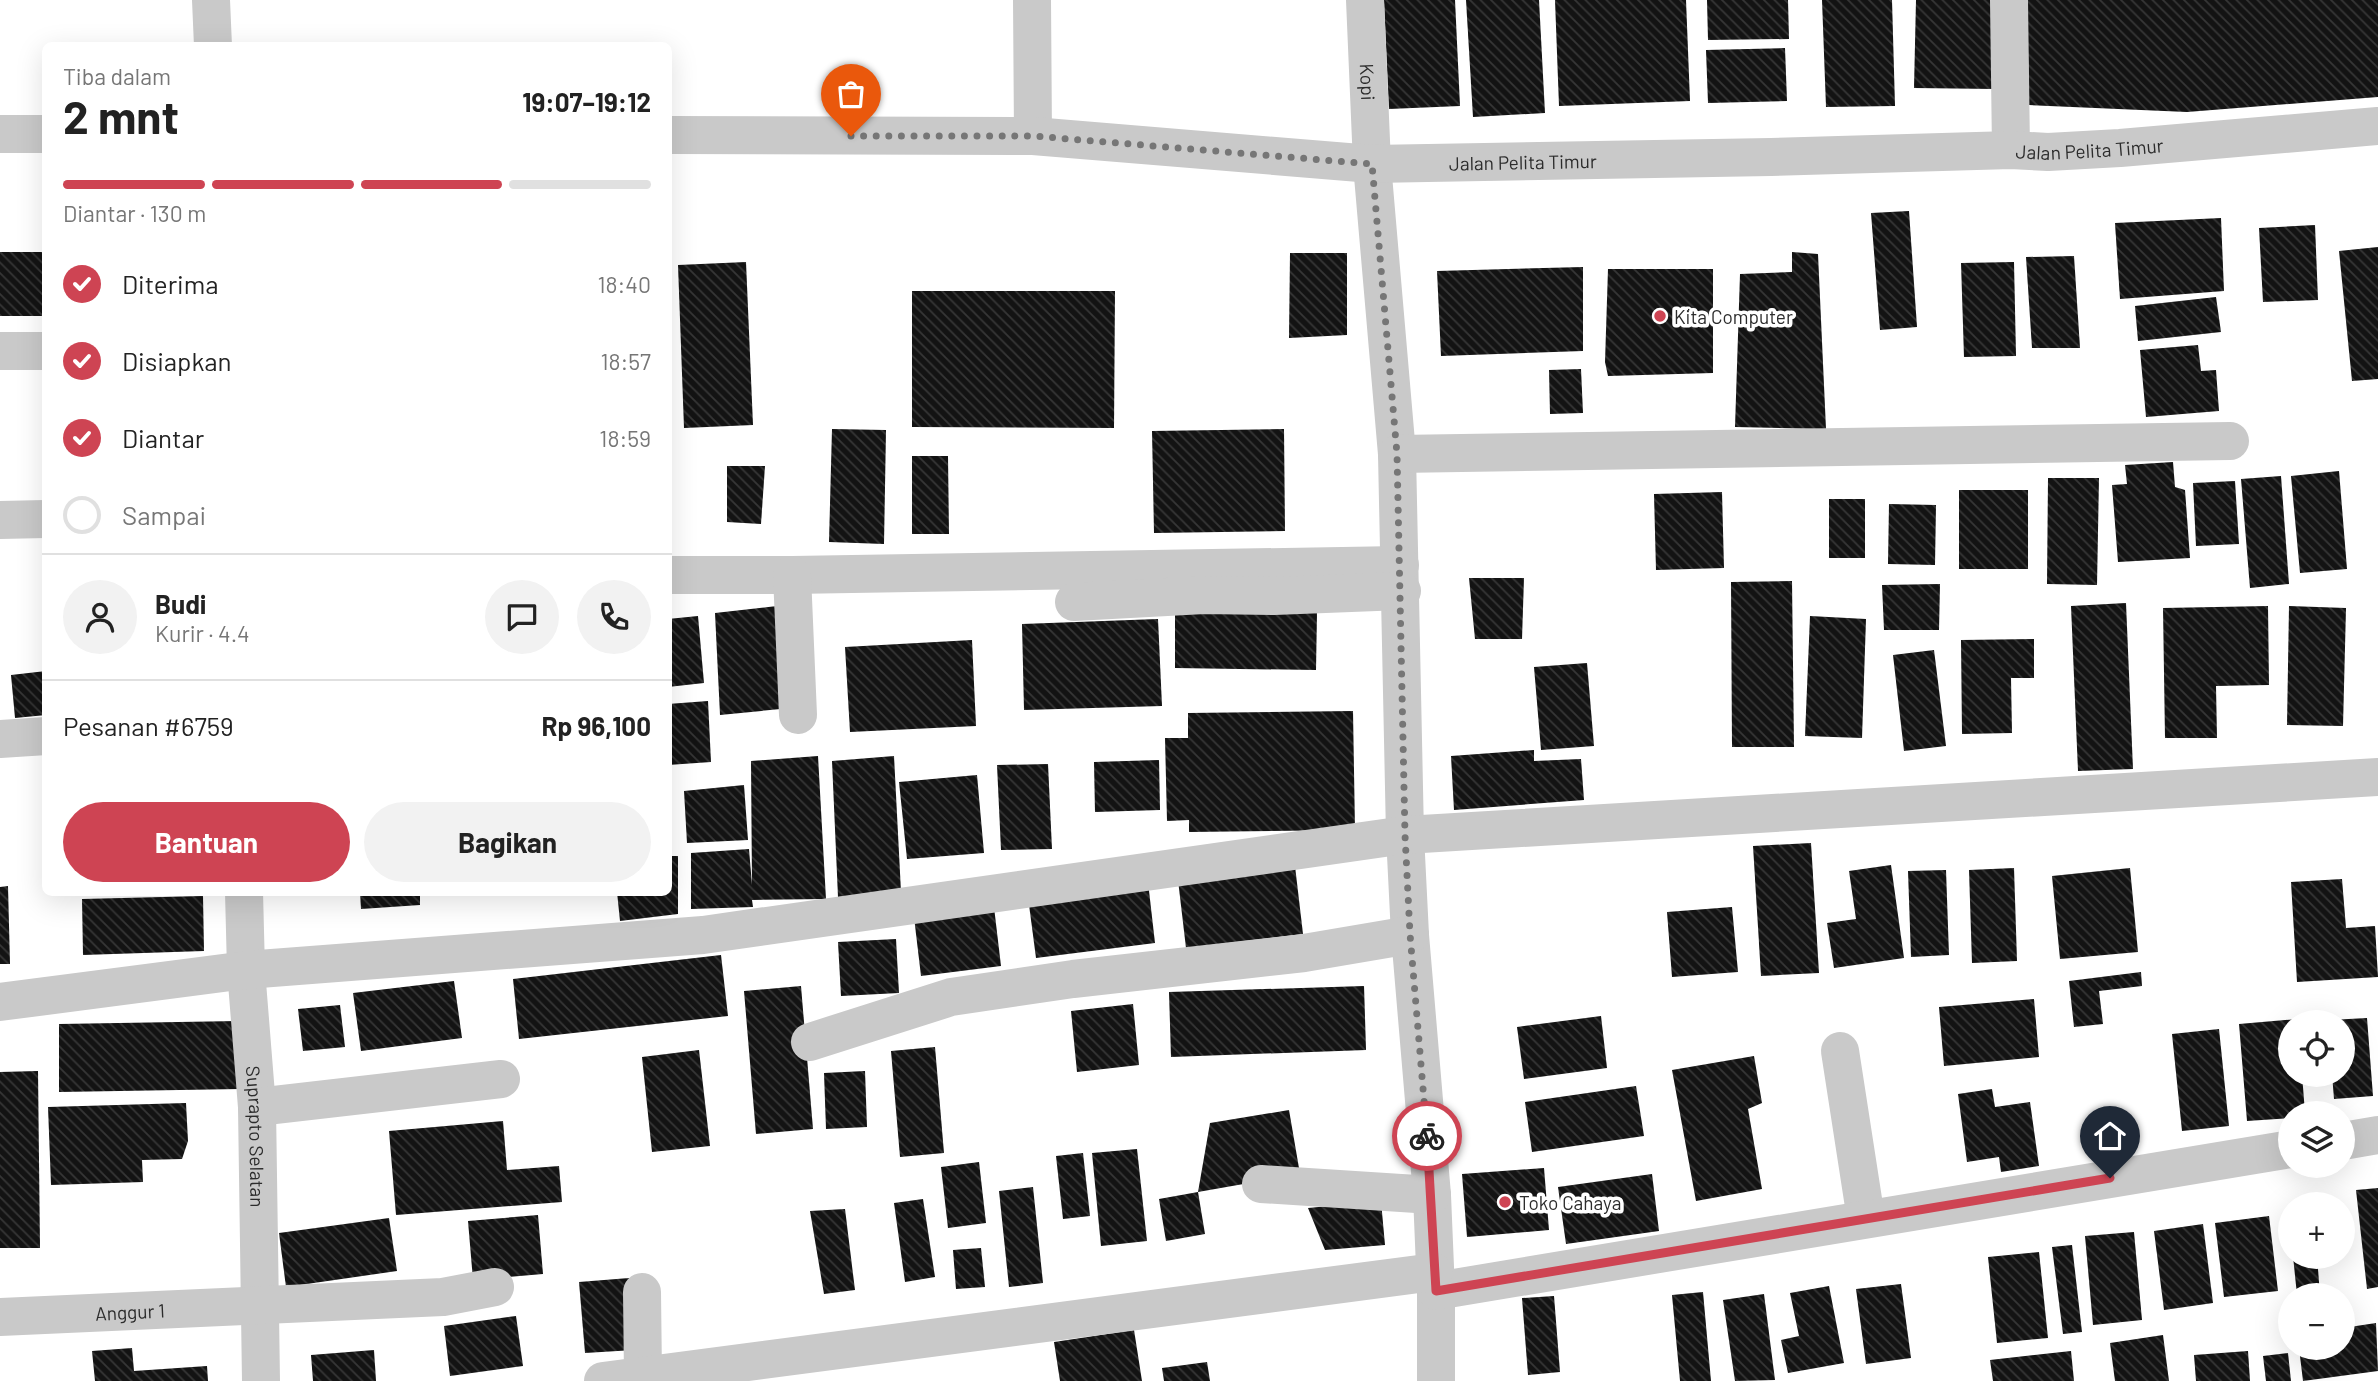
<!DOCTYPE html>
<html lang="id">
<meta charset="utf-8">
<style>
body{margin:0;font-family:Barlow,sans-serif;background:#f2f2f2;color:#222;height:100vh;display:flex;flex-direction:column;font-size:26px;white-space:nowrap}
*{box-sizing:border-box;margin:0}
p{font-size:23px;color:#767676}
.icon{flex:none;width:38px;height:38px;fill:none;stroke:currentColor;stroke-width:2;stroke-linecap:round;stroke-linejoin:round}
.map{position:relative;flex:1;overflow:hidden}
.sheet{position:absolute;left:42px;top:42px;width:630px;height:854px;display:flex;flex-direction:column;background:#fff;border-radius:10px;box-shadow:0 7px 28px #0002}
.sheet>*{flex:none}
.controls{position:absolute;left:2278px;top:1010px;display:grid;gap:14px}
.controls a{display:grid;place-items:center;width:77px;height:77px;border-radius:50%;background:#fff;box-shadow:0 7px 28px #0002;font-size:35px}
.pin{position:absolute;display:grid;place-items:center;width:60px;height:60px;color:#fff;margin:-72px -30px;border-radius:50% 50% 50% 0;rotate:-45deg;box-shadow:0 0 7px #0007}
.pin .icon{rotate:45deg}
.courier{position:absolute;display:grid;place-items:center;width:70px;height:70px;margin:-35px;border:5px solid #ce4453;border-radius:50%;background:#fff;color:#222;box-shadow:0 2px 9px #0007}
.head em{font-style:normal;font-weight:700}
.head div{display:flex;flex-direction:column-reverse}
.head{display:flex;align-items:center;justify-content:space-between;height:119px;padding:0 21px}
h1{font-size:46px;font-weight:700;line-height:52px}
.bar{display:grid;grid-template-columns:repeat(4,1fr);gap:10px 7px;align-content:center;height:84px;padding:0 21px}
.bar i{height:9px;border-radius:5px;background:#e0e0e0}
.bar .current{background:#ce4453}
.bar p{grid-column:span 4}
.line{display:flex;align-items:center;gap:18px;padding:0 21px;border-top:2px solid #e0e0e0}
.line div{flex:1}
.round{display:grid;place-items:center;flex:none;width:74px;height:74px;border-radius:37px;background:#f2f2f2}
ol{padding:0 21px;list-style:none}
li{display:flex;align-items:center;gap:21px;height:77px}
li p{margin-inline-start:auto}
li .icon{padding:7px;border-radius:50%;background:#ce4453;color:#fff;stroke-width:4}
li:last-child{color:#767676}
li i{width:38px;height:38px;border:4px solid #e0e0e0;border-radius:50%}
.primary-button{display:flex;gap:14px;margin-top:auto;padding:14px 21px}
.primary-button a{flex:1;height:80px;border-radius:42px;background:#ce4453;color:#fff;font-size:28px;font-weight:700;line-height:80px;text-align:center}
.primary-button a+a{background:#f2f2f2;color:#222}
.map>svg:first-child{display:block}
.building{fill:url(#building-back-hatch)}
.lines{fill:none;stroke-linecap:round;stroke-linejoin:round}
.minor{stroke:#c9c9c9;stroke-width:38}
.done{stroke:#767676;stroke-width:7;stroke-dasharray:0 12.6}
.route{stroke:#ce4453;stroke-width:9}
.poi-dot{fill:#ce4453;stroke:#fff;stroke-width:2.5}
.labels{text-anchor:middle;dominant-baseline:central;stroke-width:7;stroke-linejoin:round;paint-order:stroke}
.street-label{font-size:19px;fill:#2c2c2c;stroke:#fff}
.poi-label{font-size:19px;fill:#2c2c2c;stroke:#fff;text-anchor:start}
</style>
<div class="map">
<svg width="2378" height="1381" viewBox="0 0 2378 1381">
<defs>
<pattern id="building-back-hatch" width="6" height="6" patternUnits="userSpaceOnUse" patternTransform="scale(1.75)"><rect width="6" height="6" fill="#131313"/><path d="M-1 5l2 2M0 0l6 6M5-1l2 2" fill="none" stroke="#363636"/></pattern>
</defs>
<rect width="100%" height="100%" fill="#fff"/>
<!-- building -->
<g class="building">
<path d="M1384 0H1455L1460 106 1389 109Z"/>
<path d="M1466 0H1539L1545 113 1473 117Z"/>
<path d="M1555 0H1686L1690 101 1559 106Z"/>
<path d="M1707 0H1788L1789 39 1708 40Z"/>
<path d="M1822 0H1892L1895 106 1826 107Z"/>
<path d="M1916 0H1995L1994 89 1914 88Z"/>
<path d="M2027 0H2378V97L2187 112 2029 105Z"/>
<path d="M1785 48 1787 101 1708 103 1706 50Z"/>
<path d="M1909 211 1917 327 1880 330 1871 213Z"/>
<path d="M2221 218 2224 291 2120 299 2115 223Z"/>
<path d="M2315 225 2318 300 2263 302 2259 228Z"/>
<path d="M2378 247V379L2352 381 2339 251Z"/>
<rect x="0" y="252" width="46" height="64"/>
<path d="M1792 252 1818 254 1826 429 1735 427 1740 274 1792 272Z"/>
<path d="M1290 253H1347V335L1289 338Z"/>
<path d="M2074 256 2080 348H2032L2026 257Z"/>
<path d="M746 262 753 425 684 428 678 265Z"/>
<path d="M2014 262 2016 356 1964 357 1961 263Z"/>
<path d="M1583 267V351L1441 356 1437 271Z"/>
<path d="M1608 269H1713V373L1608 376 1605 362Z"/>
<path d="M912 291H1115L1114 428 912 427Z"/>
<path d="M2216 297 2221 332 2138 341 2135 306Z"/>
<path d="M2198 345 2201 371 2216 370 2219 411 2146 417 2140 350Z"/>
<path d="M1581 369 1583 413 1550 414 1549 370Z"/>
<path d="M832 429 886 430 884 544 829 542Z"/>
<path d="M1284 429 1285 531 1154 533 1152 431Z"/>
<path d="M912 456H948L949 534H912Z"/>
<path d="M2173 462 2175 487 2185 490 2190 558 2118 562 2112 485 2127 484 2125 465Z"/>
<path d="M727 466H765L761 524 727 522Z"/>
<path d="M2339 471 2347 569 2300 573 2291 476Z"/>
<path d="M2281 476 2289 584 2250 588 2241 479Z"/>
<path d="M2048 478H2099L2097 585 2047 584Z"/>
<path d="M2235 481 2239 544 2196 546 2193 483Z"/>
<rect x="1959" y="490" width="69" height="79"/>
<path d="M1722 492 1724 568 1656 570 1654 494Z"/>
<rect x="1829" y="499" width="36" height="59"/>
<path d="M1889 504 1936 505 1935 565 1888 564Z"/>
<path d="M1469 578H1524L1522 639H1475Z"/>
<path d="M1792 581 1794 747H1732L1731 582Z"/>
<path d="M1940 584 1939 630H1884L1882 585Z"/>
<path d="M2126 603 2133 769 2078 771 2071 606Z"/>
<path d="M777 606 791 708 720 715 715 613Z"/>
<path d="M2268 606 2269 685 2216 686 2217 738H2165L2163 608Z"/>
<path d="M2289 606 2346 608 2343 726 2287 725Z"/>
<path d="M1175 611 1317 613 1316 670 1175 668Z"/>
<path d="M698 616 704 683 668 687V619Z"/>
<path d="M1810 616 1866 619 1862 738 1805 736Z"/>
<path d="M1158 619 1162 706 1024 710 1022 624Z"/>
<path d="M2034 639V678H2011L2012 733 1962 734 1961 640Z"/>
<path d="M972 640 976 726 850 732 845 647Z"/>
<path d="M1934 650 1946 746 1904 751 1893 655Z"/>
<path d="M1587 663 1594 746 1541 750 1534 667Z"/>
<path d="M46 671V715L15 718 11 675Z"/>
<path d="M708 701 711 762 668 765V704Z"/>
<path d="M1353 711 1355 830 1189 832V820L1167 821 1165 738H1188V713Z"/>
<path d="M1534 750V761L1581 759 1584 800 1454 810 1451 756Z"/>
<path d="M818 756 826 899 752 900 753 907 691 909V853L749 849 752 885 751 761Z"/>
<path d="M894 756 901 892 838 897 832 761Z"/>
<path d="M1159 760 1160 810 1095 812 1094 762Z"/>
<path d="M1048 764 1052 849 1001 850 997 765Z"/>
<path d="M977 775 984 853 907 859 899 782Z"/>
<path d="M744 785 748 840 687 843 684 791Z"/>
<path d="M1811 843 1819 973 1761 976 1753 846Z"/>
<path d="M668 856H678V914L620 921 617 892H668Z"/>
<path d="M1891 865 1904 958 1834 968 1827 923 1856 919 1849 871Z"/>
<path d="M1295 866 1303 934 1186 948 1178 880Z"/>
<path d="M2014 868 2017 961 1972 963 1969 870Z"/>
<path d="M2130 868 2138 952 2060 959 2052 876Z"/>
<path d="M1946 870 1949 955 1911 957 1908 871Z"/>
<path d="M2342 879 2346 928 2375 926 2378 977 2297 982 2291 882Z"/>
<path d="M1148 882 1155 943 1036 958 1028 897Z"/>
<path d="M8 886 10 964H0V887Z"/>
<path d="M360 892H420V905L361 909Z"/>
<path d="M203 896 204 951 83 955 82 899Z"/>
<path d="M994 907 1001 966 921 976 914 917Z"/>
<path d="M1732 907 1738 972 1672 977 1667 912Z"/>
<path d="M896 939 899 993 841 996 838 942Z"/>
<path d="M721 955 728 1016 519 1039 513 979Z"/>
<path d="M2141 972 2142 986 2099 991 2103 1024 2074 1027 2069 981Z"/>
<path d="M454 981 462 1038 361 1051 353 993Z"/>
<path d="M801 986 813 1129 756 1134 744 991Z"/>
<path d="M1364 986 1366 1050 1171 1057 1169 992Z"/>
<path d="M2034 999 2039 1057 1944 1066 1939 1007Z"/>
<path d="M1133 1004 1139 1065 1077 1072 1071 1011Z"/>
<path d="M340 1005 345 1047 303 1051 298 1009Z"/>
<path d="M1601 1016 1607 1068 1524 1079 1517 1027Z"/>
<path d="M2367 1018 2373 1096 2334 1099 2332 1074H2343V1022H2330V1020Z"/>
<path d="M2297 1019 2298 1022H2291V1074H2302L2305 1113H2291V1118L2247 1121 2239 1024Z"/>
<path d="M238 1021 240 1089 59 1092V1024Z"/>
<path d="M2219 1029 2229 1126 2182 1131 2172 1034Z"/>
<path d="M935 1047 944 1153 900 1157 891 1051Z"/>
<path d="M699 1050 710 1146 652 1152 642 1057Z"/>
<path d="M1754 1056 1762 1103 1748 1109 1762 1189 1696 1201 1672 1070Z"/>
<path d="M38 1071 40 1248H0V1072Z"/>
<path d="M865 1071 867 1127 826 1129 824 1073Z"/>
<path d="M1636 1086 1644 1136 1532 1152 1525 1102Z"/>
<path d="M1992 1089 1995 1107 2030 1102 2039 1166 2001 1172 1999 1157 1967 1162 1958 1094Z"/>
<path d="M186 1103 188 1141 182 1159 142 1160 143 1182 51 1185 48 1107Z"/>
<path d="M1289 1110 1300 1174 1198 1192 1210 1123Z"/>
<path d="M503 1121 507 1170 559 1166 562 1202 396 1215 389 1131Z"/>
<path d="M1137 1149 1147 1241 1101 1246 1092 1153Z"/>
<path d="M1083 1153 1090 1216 1063 1219 1056 1156Z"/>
<path d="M979 1162 986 1223 948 1228 941 1167Z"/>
<path d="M1544 1168 1549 1230 1467 1237 1462 1174Z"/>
<path d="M1652 1174 1659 1231 1566 1244 1558 1187Z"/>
<path d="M1033 1187 1043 1283 1009 1287 999 1191Z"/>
<path d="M2378 1188V1287L2367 1289 2356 1190Z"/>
<path d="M1198 1192 1205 1234 1166 1241 1159 1199Z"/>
<path d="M923 1199 935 1277 905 1282 894 1203Z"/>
<path d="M1381 1201 1385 1245 1325 1250 1308 1208Z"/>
<path d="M845 1209 855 1290 824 1294 810 1211Z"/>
<path d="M538 1215 543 1274 473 1280 468 1221Z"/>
<path d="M2269 1216 2278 1291 2224 1297 2215 1223Z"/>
<path d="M389 1218 397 1271 286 1287 279 1233Z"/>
<path d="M2203 1224 2213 1303 2164 1310 2154 1231Z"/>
<path d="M2134 1232 2142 1320 2093 1325 2085 1236Z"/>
<path d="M2072 1245 2082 1332 2063 1334 2052 1247Z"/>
<path d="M981 1248 985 1287 956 1289 953 1250Z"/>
<path d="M2039 1252 2048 1338 1997 1343 1988 1257Z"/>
<path d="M2293 1256H2317L2320 1295H2297Z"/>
<path d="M629 1278 634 1350 585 1353 579 1282Z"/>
<path d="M1901 1284 1911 1358 1866 1364 1856 1289Z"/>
<path d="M1829 1286 1844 1363 1788 1373 1781 1340 1799 1336 1790 1293Z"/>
<path d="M1703 1292 1711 1381H1680L1672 1295Z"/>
<path d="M1764 1294 1775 1380 1735 1381 1723 1300Z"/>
<path d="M1554 1296 1560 1372 1528 1375 1522 1298Z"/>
<path d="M516 1316 523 1366 450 1376 444 1326Z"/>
<path d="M2376 1323 2378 1371 2303 1381 2299 1348H2343V1328Z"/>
<path d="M1134 1330 1142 1381H1060L1054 1342Z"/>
<path d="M2163 1335 2169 1381H2115L2110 1343Z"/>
<path d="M132 1348 134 1371 207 1366 208 1381H95L92 1351Z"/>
<path d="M374 1350 376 1381H313L311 1355Z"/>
<path d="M2071 1351 2074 1381H1993L1990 1360Z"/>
<path d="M2248 1351 2250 1381H2196L2194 1355Z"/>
<path d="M2288 1353 2291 1381H2266L2263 1356Z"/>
<path d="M1207 1362 1210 1381H1164L1162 1368Z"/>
</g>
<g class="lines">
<!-- minor -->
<g class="minor">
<path d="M211 0 213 46"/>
<path d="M1032 0 1033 136"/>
<path id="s1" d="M1365 0 1372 164 1397 454 1405 835 1410 935 1432 1195 1436 1291V1381"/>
<path d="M2009 0 2011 150"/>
<path d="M0 134H46"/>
<path id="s2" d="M668 135 1033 136 1372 164 1771 157 2011 150 2048 152 2120 148 2378 126"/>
<path d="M0 351H46"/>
<path d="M1397 454 2230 441"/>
<path d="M0 520 46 519"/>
<path d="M668 575H792L1400 565"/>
<path d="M792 575 798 715"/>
<path d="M1074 602 1204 595 1274 596 1402 591"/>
<path d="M0 739 46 736"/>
<path id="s3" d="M244 892 246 970 257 1107 261 1381"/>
<path d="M0 1002 246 970 703 935 1405 835 2378 777"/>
<path d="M810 1042 951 997 1073 979 1304 953 1410 935"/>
<path d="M1840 1051 1866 1219"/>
<path d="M257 1107 501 1079"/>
<path d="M2343 1141 2378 1135"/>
<path d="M1261 1184 1432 1195"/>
<path d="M1436 1291 2291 1149"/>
<path d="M642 1292 643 1376"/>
<path id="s4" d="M0 1317 443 1297 495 1287"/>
<path d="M603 1381 1434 1272"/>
</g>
</g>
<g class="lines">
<!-- done -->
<path class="done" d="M851 136H1033L1372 164 1397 454 1405 835 1410 934 1427 1136"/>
<!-- route -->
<path class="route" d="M1427 1136 1436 1291 2110 1178"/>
</g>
<!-- markers -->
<g class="poi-dot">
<circle cx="1660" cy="316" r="7"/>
<circle cx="1505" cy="1202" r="7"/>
</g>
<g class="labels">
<!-- street labels -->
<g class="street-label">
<text stroke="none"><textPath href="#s1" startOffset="82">Kopi</textPath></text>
<text stroke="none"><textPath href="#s2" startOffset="1423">Jalan Pelita Timur</textPath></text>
<text stroke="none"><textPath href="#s2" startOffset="856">Jalan Pelita Timur</textPath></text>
<text stroke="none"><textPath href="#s3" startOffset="245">Suprapto Selatan</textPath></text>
<text stroke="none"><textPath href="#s4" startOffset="130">Anggur 1</textPath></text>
</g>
<!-- poi labels -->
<g class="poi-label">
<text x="1674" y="316">Kita Computer</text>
<text x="1519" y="1202">Toko Cahaya</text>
</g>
</g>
</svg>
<div class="controls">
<a><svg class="icon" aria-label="locate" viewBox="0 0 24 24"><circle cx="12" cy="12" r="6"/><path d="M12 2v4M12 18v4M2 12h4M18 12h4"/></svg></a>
<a><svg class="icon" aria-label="layers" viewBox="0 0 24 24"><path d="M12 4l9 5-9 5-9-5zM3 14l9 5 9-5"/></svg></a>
<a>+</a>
<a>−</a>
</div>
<div class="pin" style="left:851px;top:136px;background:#ea580c"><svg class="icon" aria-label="bag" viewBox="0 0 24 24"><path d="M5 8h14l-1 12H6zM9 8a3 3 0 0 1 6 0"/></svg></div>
<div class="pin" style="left:2110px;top:1178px;background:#1f2937"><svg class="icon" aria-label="home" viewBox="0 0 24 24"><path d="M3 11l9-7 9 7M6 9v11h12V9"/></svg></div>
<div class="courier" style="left:1427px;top:1136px"><svg class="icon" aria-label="bike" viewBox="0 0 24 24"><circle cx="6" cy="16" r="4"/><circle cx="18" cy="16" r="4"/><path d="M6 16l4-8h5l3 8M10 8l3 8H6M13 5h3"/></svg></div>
<section class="sheet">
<div class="head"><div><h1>2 mnt</h1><p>Tiba dalam</p></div><em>19:07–19:12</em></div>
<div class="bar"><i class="current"></i><i class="current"></i><i class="current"></i><i></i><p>Diantar · 130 m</p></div>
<ol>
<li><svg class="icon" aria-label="check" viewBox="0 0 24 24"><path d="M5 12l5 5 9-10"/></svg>Diterima<p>18:40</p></li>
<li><svg class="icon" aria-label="check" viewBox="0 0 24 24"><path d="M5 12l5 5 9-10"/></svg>Disiapkan<p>18:57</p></li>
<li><svg class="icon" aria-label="check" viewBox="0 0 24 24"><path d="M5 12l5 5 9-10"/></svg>Diantar<p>18:59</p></li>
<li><i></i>Sampai</li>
</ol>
<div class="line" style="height:126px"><a class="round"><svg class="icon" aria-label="person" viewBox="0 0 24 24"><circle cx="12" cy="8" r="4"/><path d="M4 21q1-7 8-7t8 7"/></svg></a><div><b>Budi</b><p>Kurir · 4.4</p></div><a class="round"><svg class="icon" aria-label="chat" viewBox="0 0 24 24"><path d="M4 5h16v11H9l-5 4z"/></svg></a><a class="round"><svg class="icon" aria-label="phone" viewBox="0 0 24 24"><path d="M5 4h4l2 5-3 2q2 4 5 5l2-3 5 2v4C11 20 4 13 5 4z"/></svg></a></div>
<div class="line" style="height:91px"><div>Pesanan #6759</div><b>Rp 96,100</b></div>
<div class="primary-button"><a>Bantuan</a><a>Bagikan</a></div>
</section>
</div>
